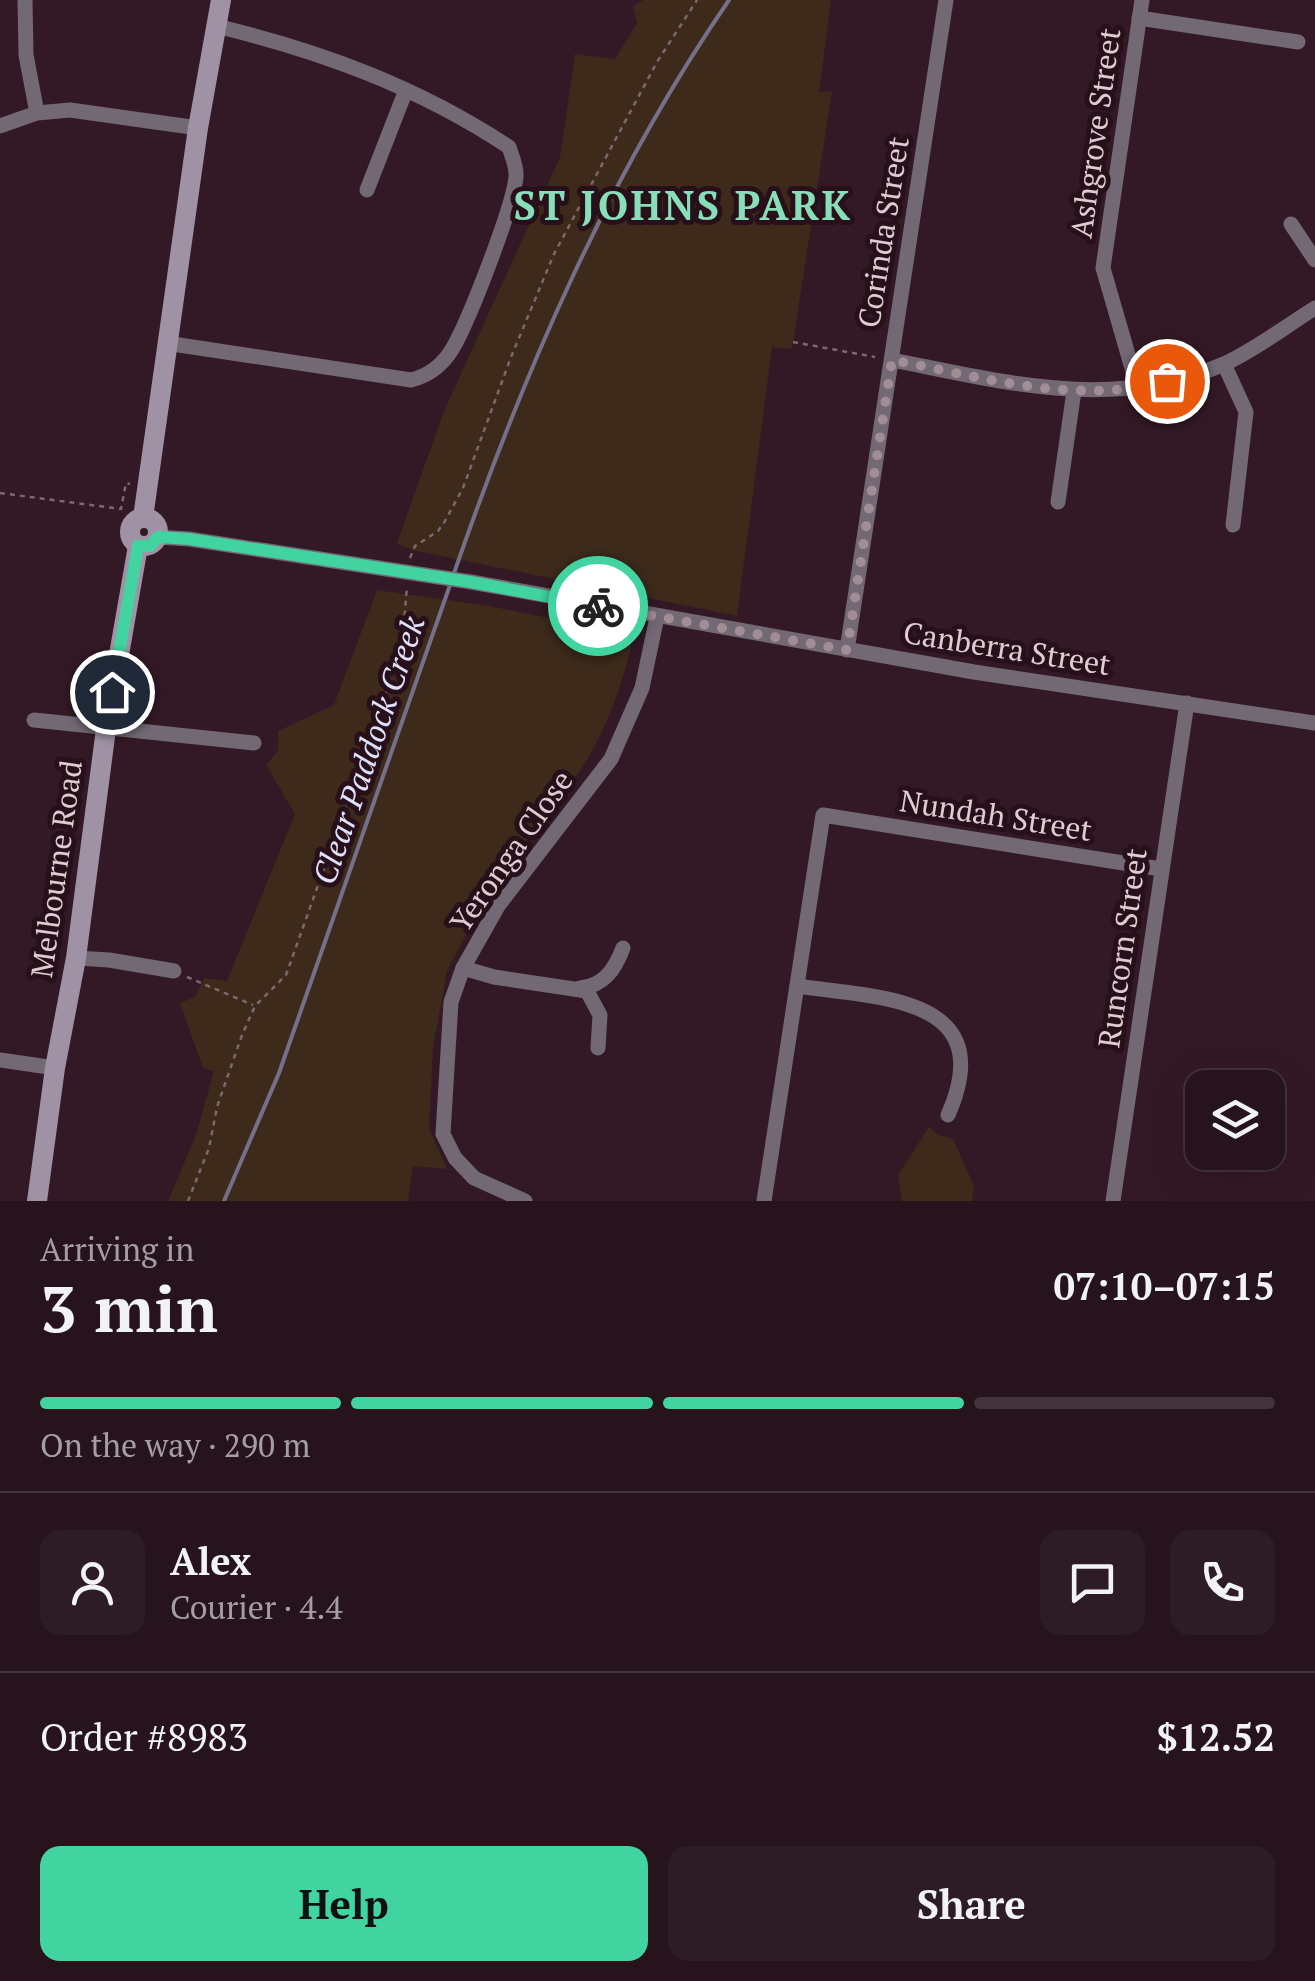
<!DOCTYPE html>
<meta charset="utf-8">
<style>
body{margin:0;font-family:"PT Serif",serif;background:#2e1c25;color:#f1f3f6;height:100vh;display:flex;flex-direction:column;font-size:38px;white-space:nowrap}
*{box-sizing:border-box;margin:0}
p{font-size:32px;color:#a49ea3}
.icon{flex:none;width:55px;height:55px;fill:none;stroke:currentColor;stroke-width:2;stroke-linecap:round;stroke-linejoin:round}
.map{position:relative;height:1201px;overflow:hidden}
.drawer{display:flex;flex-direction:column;background:#26131c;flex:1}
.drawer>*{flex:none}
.tools{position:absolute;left:1185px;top:1070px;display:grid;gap:20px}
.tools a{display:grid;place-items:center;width:100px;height:100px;border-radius:20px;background:#26131c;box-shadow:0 10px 40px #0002,0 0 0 2px #42323b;font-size:50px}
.pin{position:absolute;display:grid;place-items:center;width:85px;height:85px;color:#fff;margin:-42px;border:5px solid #fff;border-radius:50%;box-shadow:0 2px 10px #0007}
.courier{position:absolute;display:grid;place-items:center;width:100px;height:100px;margin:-50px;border:8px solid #42d4a0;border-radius:50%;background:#fff;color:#222;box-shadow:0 2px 12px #0007}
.headline em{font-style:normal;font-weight:700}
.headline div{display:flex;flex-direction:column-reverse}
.headline{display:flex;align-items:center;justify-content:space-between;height:170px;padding:0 40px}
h1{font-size:65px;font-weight:700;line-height:75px}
.bar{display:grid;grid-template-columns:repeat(4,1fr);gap:15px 10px;align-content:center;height:120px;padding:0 40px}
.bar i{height:12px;border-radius:8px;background:#42323b}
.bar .current{background:#42d4a0}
.bar p{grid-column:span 4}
.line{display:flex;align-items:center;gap:25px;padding:0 40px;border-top:2px solid #42323b}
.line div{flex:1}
.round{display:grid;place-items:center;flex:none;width:105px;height:105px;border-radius:20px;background:#2e1c25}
.button{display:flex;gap:20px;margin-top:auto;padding:20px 40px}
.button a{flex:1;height:115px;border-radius:20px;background:#42d4a0;color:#111;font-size:40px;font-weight:700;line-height:115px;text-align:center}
.button a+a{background:#2e1c25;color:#f1f3f6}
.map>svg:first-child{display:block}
.green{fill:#3d2a1b}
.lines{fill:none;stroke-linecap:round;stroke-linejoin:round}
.stream{stroke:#75708a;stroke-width:4}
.path{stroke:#7d6770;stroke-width:2.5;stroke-dasharray:5 5;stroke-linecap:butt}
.street{stroke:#726975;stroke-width:15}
.secondary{stroke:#9f92a4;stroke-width:20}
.done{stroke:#a28d96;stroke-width:10;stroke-dasharray:0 18}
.route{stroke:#42d4a0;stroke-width:12}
.labels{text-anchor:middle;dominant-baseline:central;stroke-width:10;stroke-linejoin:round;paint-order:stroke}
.street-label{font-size:30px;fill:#deccd3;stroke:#28101b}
.water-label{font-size:32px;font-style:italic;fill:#dfe1fa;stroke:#28101b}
.district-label{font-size:40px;font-weight:bold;letter-spacing:2.5px;fill:#87deb9;stroke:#28101b}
</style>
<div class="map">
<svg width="1315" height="1201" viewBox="0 0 1315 1201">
<rect width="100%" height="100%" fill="#331925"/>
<!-- green -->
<g class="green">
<path d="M643 0H831L819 92 832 91 792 349 772 347 737 616 412 550 397 543 444 411 560 157 575 54 615 59 637 23 633 6Z"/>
<path d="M377 590 489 606 621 632 631 647C608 739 581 775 522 847L527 849 469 929 447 971 433 1048 429 1128 447 1169 413 1166 408 1201H168L196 1135 214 1071 203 1068 180 1003 195 997 204 978 227 981 295 814 266 765 278 751V731L334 705Z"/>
<path d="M929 1127 938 1135 953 1139 974 1186 972 1201H902L898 1175Z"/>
</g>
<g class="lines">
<!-- stream -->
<g class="stream">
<path d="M453 576C523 374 608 176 729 0"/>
<path d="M224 1201 279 1073 450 585"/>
</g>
<!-- path -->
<g class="path">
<path d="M793 342 875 357"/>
<path d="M0 493 121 509 126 483 130 484"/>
<path d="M410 558 415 546 438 531 445 521 463 488 511 357 554 254 657 62 697 0"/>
<path d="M187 977 253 1005"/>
<path d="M188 1201 209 1148 217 1107 242 1035 255 1006 286 975 332 846 402 648 407 586"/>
</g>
<!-- street -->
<g class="street">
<path d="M25 0 26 55 37 113"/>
<path d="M1139 18 1298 42"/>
<path d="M0 126 37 113 70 110 198 128"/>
<path d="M367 190 406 90"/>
<path d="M1291 224 1315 260"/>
<path d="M166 343 411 380C427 376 439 368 449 354 466 330 513 207 516 177 517 167 512 156 509 147 418 87 321 51 216 26"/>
<path d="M892 360C1004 382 1113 412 1224 364 1255 350 1286 326 1315 308"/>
<path d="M1224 364 1246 412 1233 525"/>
<path d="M1138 389 1103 268 1142 0"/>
<path d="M1058 502 1074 391"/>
<path d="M158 537 189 539 471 582 974 672 1315 723"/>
<path d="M847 650 946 0"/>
<path d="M34 720 254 743"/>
<path d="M76 958 109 960 174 971"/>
<path d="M463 968 494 977 587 991 600 1015 598 1048"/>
<path d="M797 986C876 998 1001 995 948 1115"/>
<path d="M580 988C604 986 615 969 623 948"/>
<path d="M0 1060 55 1068"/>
<path d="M525 1201 474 1178 455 1158 443 1134 451 1002 463 968 498 906 611 759 642 688 657 617"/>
<path d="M764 1201 823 815 1161 869"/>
<path d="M1113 1201 1187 703"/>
</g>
<!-- secondary -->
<g class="secondary">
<circle cx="144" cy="532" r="14"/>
<path d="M143 518 198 128 221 0"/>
<path d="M37 1201 55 1068 76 958 106 729 138 546"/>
</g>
</g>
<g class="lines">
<!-- done -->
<path class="done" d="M598 606 847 650 892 360C981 377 1077 406 1167 381"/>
<!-- route -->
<path class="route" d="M112 692 138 546H150L158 537 189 539 471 582 598 606"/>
</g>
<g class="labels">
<!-- street labels -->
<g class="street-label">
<text transform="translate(1095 133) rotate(-82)">Ashgrove Street</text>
<text transform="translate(883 232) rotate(-81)">Corinda Street</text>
<text transform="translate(1007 648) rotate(9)">Canberra Street</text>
<text transform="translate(996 815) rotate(9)">Nundah Street</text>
<text transform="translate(511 851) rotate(-55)">Yeronga Close</text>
<text transform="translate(56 869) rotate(-82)">Melbourne Road</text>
<text transform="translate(1122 948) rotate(-82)">Runcorn Street</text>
</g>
<!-- water labels -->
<g class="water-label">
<text transform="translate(368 750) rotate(-71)">Clear Paddock Creek</text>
</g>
<!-- district labels -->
<g class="district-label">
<text x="683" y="204">ST JOHNS PARK</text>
</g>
</g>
</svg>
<div class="tools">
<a><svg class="icon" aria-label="layers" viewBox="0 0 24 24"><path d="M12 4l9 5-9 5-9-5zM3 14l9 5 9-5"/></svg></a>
</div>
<div class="pin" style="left:1167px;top:381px;background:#ea580c"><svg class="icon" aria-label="bag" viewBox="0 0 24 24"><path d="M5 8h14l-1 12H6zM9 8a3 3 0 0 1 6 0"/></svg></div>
<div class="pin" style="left:112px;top:692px;background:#1f2937"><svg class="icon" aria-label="home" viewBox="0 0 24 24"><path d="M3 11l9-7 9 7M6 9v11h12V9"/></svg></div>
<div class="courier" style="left:598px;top:606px"><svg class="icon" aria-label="bike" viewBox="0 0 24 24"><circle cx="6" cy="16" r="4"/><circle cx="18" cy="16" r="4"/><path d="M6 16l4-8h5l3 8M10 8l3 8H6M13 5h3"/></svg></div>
</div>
<section class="drawer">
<div class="headline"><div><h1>3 min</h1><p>Arriving in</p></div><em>07:10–07:15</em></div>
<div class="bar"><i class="current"></i><i class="current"></i><i class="current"></i><i></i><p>On the way · 290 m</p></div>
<div class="line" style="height:180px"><a class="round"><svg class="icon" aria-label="person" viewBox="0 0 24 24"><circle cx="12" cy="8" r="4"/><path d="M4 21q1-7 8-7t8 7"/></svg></a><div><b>Alex</b><p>Courier · 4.4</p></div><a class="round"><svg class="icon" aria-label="chat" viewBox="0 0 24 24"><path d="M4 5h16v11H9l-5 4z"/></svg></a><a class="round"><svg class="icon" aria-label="phone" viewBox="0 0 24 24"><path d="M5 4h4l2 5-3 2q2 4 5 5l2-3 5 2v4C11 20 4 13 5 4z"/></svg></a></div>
<div class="line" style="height:130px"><div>Order #8983</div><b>$12.52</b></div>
<div class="button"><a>Help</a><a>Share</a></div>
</section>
